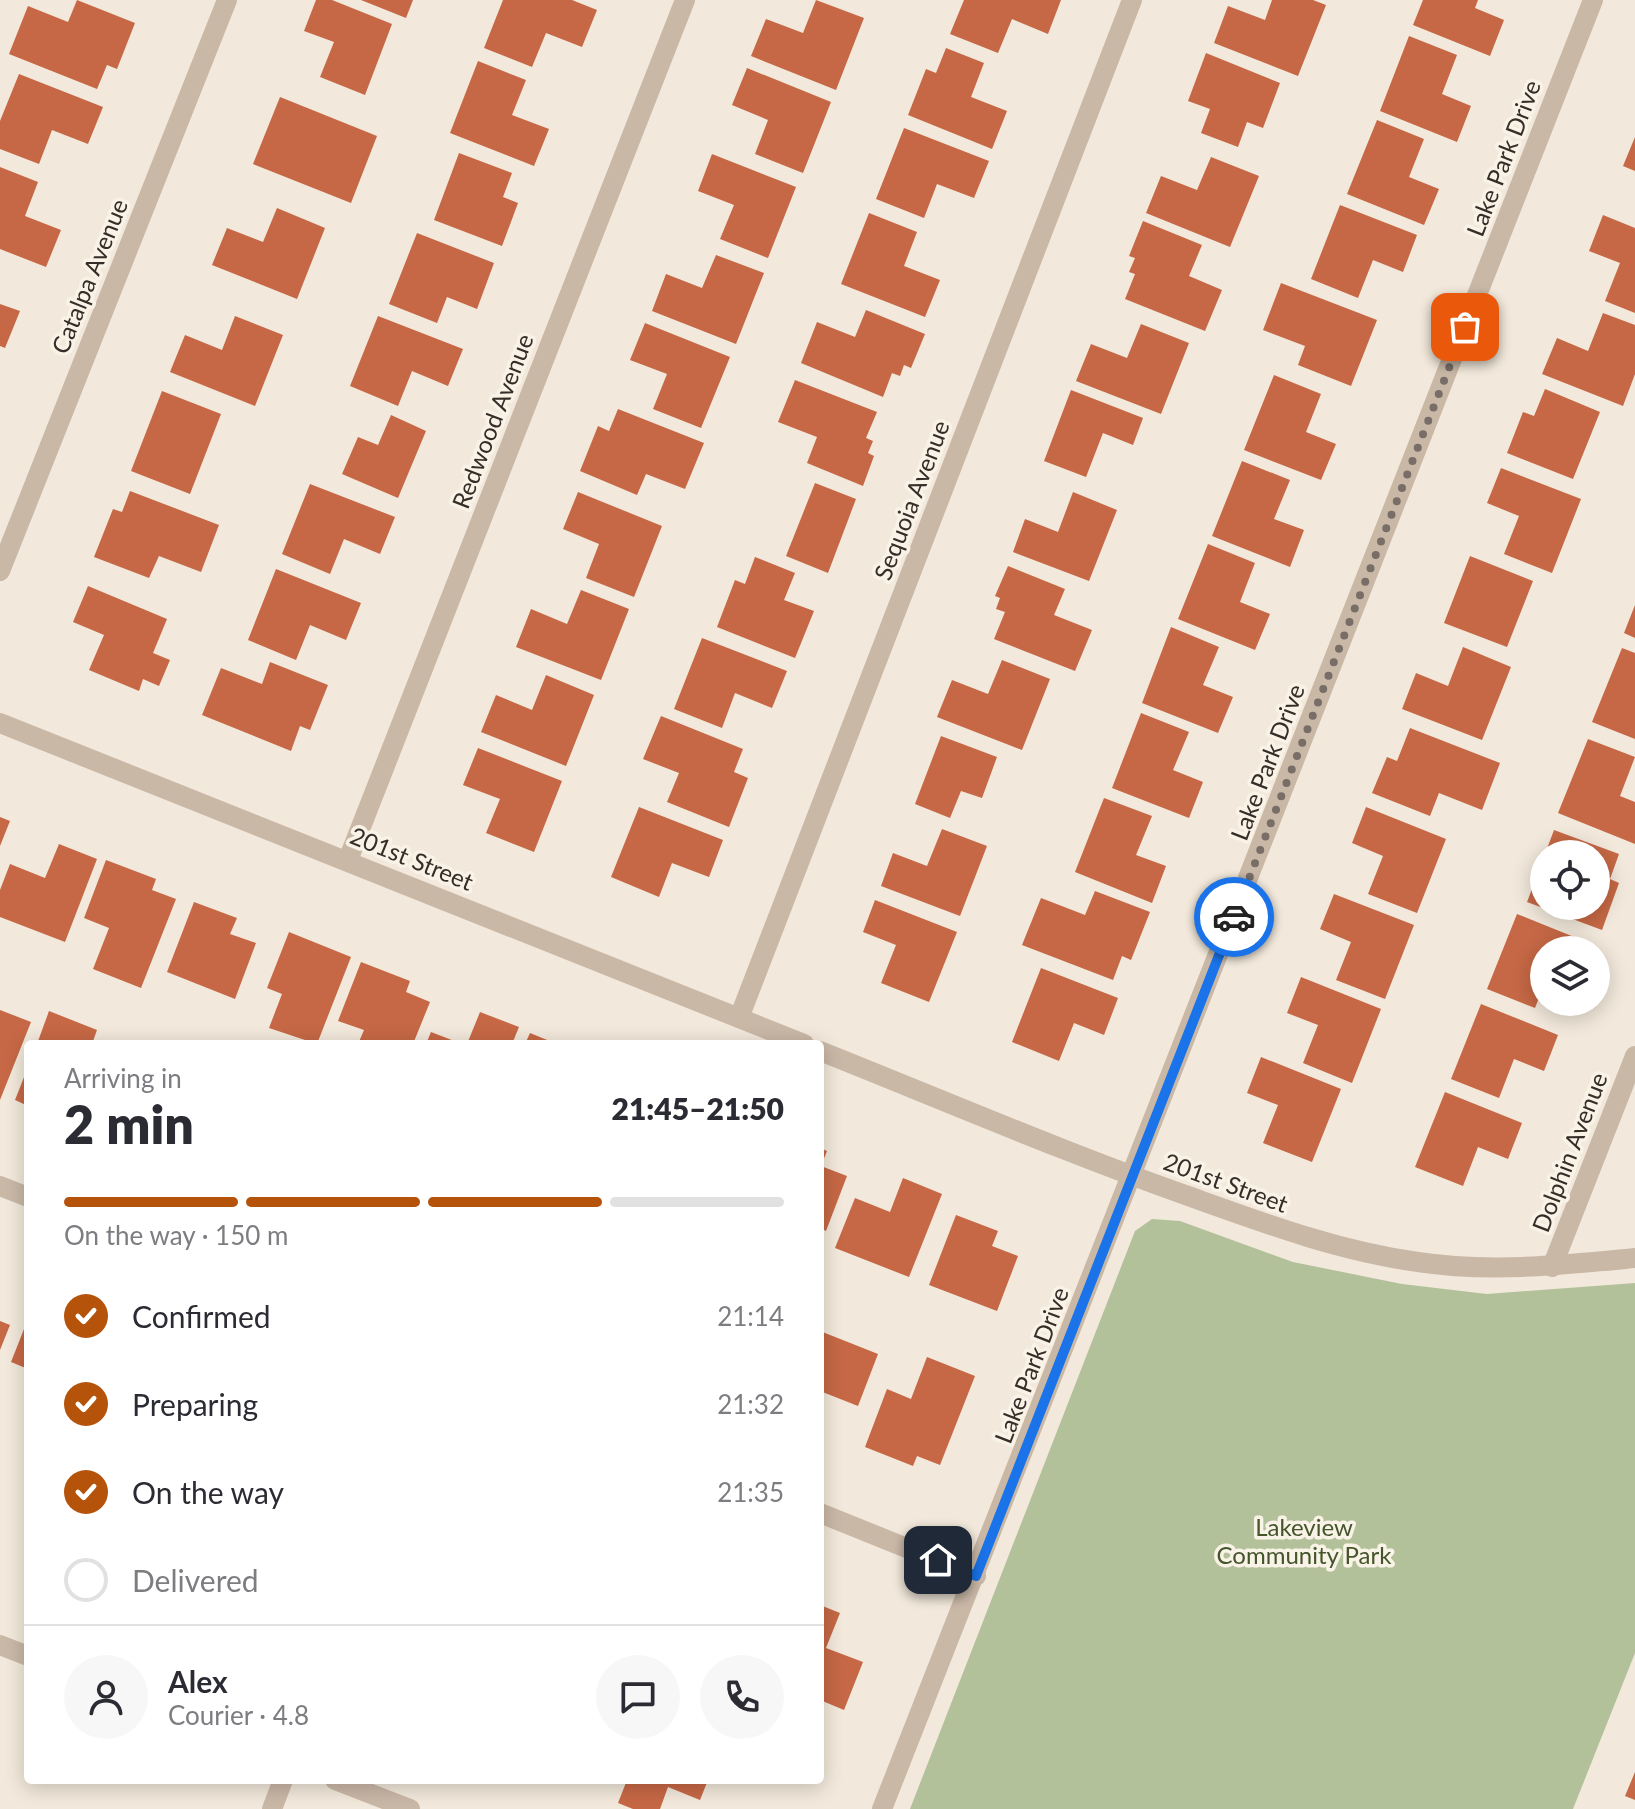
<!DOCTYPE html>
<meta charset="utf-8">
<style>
body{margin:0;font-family:Lato,sans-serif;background:#f7f7f7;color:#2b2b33;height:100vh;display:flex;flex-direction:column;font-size:30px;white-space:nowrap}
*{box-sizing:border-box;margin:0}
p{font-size:26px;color:#7c7c81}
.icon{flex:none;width:44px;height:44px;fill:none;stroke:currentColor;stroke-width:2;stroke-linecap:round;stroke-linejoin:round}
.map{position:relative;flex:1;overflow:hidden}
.panel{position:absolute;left:24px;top:1040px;width:800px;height:744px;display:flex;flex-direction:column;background:#fff;border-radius:8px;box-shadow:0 4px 20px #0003}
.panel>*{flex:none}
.controls{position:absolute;left:1530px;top:840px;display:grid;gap:16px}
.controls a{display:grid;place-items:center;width:80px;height:80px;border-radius:50%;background:#fff;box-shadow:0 4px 20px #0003;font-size:40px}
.pin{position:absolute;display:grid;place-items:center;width:68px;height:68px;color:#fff;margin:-34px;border-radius:16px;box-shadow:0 4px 12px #0006}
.courier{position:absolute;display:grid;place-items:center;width:80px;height:80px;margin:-40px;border:6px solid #1a73e8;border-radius:50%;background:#fff;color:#222;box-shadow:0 2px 10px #0007}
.head em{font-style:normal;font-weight:800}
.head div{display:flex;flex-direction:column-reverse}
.head{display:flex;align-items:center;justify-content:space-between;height:136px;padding:0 40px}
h1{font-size:52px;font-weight:800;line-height:60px}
.bar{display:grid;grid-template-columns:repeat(4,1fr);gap:12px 8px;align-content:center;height:96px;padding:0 40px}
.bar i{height:10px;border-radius:6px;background:#e1e1e2}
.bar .on{background:#b45309}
.bar p{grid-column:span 4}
.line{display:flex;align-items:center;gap:20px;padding:0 40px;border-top:2px solid #e1e1e2}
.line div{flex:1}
.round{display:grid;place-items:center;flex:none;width:84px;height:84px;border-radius:42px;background:#f7f7f7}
ol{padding:0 40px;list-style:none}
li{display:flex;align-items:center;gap:24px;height:88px}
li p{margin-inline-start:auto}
li .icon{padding:8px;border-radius:50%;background:#b45309;color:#fff;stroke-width:4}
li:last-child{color:#7c7c81}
li i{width:44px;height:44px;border:4px solid #e1e1e2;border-radius:50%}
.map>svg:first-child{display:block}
.green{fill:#b3c19b}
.building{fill:#c66845}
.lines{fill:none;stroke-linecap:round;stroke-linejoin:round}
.minor{stroke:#cab8a7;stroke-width:20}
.done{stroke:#786e67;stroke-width:8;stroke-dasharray:0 14.4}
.route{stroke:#1a73e8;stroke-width:10}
.labels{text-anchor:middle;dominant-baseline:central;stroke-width:7;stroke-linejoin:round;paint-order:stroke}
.street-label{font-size:24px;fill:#362d28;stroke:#f9f2e7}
.park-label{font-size:24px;fill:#44552b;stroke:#f9f2e7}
</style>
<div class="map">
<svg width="1635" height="1809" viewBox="0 0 1635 1809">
<rect width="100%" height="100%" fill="#f2e8db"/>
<!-- green -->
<path class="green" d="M1152 1219 1180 1221 1293 1262 1402 1284 1487 1294 1635 1283V1653L1573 1809H910L1135 1231Z"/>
<!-- building -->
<g class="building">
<path d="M77 0 135 23 117 69 107 65 97 89 9 54 28 6 68 22Z"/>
<path d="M316 0H332L392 24 365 95 320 77 334 42 304 31Z"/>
<path d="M361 0H413L406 18Z"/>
<path d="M503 0H572L597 10 582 47 546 33 532 67 484 48Z"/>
<path d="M816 0 864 18 836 90 751 56 766 19 803 33Z"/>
<path d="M964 0H1061L1048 34 1012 19 998 53 950 34Z"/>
<path d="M1272 0H1313L1326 5 1298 76 1214 43 1228 6 1265 20Z"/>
<path d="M1423 0H1478L1475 8 1504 20 1490 56 1413 25Z"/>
<path d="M1409 36 1457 55 1442 94 1471 106 1457 142 1380 111Z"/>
<path d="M946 48 984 63 971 97 1007 111 992 149 908 115 926 69 936 73Z"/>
<path d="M1206 53 1280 83 1263 128 1247 122 1238 147 1201 133 1210 109 1188 101Z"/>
<path d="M478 61 526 80 512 115 549 129 534 166 450 133Z"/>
<path d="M747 68 831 102 803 173 755 154 768 120 732 105Z"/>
<path d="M19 74 103 107 88 144 52 130 39 164 0 149V121Z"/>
<path d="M280 97 377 136 351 203 253 164Z"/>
<path d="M1377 120 1424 139 1409 177 1439 189 1424 225 1347 194Z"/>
<path d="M904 128 989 161 974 198 937 184 924 218 876 199Z"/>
<path d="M1635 137V171L1623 166Z"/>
<path d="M459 153 512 173 503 197 518 203 502 246 434 220Z"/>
<path d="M712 154 796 187 768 258 720 239 734 205 698 191Z"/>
<path d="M1211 157 1259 176 1230 247 1146 213 1161 176 1197 190Z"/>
<path d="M0 167 38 182 25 216 61 230 46 267 0 249Z"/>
<path d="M1340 205 1417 235 1403 272 1373 260 1358 298 1311 279Z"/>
<path d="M277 208 325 228 297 299 212 265 227 228 263 242Z"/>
<path d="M869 213 917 232 904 266 940 280 925 317 841 284Z"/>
<path d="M1603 215 1635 228V313L1605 301 1620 263 1589 251Z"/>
<path d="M1143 221 1202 245 1189 276 1222 290 1205 331 1125 299 1135 274 1129 272 1135 258 1129 256Z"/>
<path d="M417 233 494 263 477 309 447 297 437 323 389 304Z"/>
<path d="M716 255 764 273 736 344 652 311 666 274 702 288Z"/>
<path d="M1281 283 1377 320 1351 386 1298 365 1305 346 1263 330Z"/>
<path d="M0 304 20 311 5 348 0 346Z"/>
<path d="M866 310 925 334 911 368 904 365 900 376 892 373 883 397 801 363 817 322 855 337Z"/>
<path d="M1603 313 1635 325V374L1623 406 1542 374 1557 338 1588 351Z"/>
<path d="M235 316 283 335 255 406 170 372 185 335 222 350Z"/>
<path d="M378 316 463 349 448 386 412 371 398 406 350 386Z"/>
<path d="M645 323 730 357 701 428 653 409 667 374 630 360Z"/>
<path d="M1141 324 1189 343 1161 414 1076 381 1091 344 1127 358Z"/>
<path d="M1274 375 1321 394 1306 432 1336 444 1321 480 1244 450Z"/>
<path d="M795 380 877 412 866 438 873 441 868 453 874 456 863 486 807 463 817 437 778 422Z"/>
<path d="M1545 389 1600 412 1573 479 1507 453 1523 412 1534 416Z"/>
<path d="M1071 390 1143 418 1133 445 1103 433 1086 477 1044 461Z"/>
<path d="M162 391 221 414 190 494 131 471Z"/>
<path d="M618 409 704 443 685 489 646 474 637 495 580 471 598 426 609 431Z"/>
<path d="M391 415 426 431 398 498 342 474 358 437 378 445Z"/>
<path d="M1242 461 1290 480 1274 519 1304 530 1290 567 1212 536Z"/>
<path d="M1501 468 1581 499 1552 573 1504 554 1519 516 1487 503Z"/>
<path d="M815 483 856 499 828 573 786 556Z"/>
<path d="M310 484 395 517 380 554 344 539 330 574 282 554Z"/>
<path d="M130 491 219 525 201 572 159 556 149 578 94 557 113 509 122 512Z"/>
<path d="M578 492 662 526 634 597 586 578 599 544 563 529Z"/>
<path d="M1073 492 1117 510 1089 581 1013 552 1025 519 1058 532Z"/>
<path d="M1208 544 1255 563 1240 602 1270 614 1255 650 1178 619Z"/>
<path d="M1470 556 1533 581 1507 647 1444 623Z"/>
<path d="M755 557 795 573 784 600 814 611 795 658 717 627 735 580 745 584Z"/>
<path d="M1008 566 1065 589 1054 615 1092 630 1075 671 994 639 1005 612 996 609 1000 598 995 596Z"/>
<path d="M276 569 361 603 346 640 310 625 296 660 248 640Z"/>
<path d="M88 586 167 619 153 653 170 660 159 686 143 679 139 691 89 670 104 635 73 622Z"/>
<path d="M581 590 629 609 601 680 516 647 531 609 567 624Z"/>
<path d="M1635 605V638L1624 633Z"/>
<path d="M1171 627 1219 647 1203 685 1233 697 1218 733 1142 703Z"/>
<path d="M702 638 787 671 772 708 735 693 722 728 674 709Z"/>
<path d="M1463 647 1511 667 1482 740 1402 709 1416 673 1448 686Z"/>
<path d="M1622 648 1635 653V739L1592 722Z"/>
<path d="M1002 660 1050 679 1022 750 937 717 952 680 988 694Z"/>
<path d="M270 662 328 685 310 730 300 726 291 751 202 715 221 668 262 684Z"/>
<path d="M546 675 594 695 566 766 481 732 496 695 532 710Z"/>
<path d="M1141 713 1189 732 1173 770 1203 782 1189 818 1112 788Z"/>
<path d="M661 716 743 749 734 772 748 778 729 827 667 802 679 773 643 759Z"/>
<path d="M1410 728 1500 763 1482 810 1439 793 1430 816 1372 793 1387 757 1397 761Z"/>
<path d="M941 736 997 757 982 798 961 791 950 818 915 804Z"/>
<path d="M1588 739 1635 757 1620 796 1635 802V844L1558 813Z"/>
<path d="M478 748 562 781 534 852 486 833 500 799 463 785Z"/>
<path d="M1104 798 1152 816 1136 855 1166 866 1152 903 1075 872Z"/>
<path d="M639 807 723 840 709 877 672 863 659 897 611 877Z"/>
<path d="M1366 807 1446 839 1417 913 1368 894 1383 856 1352 843Z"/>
<path d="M0 817 10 821 0 846Z"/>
<path d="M942 829 987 846 960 916 881 886 893 853 927 866Z"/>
<path d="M1554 830 1619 854 1610 879 1619 883 1602 930 1527 902 1544 858V906H1596V854H1545Z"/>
<path d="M59 844 97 859 65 942 0 917V890L10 864 45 878Z"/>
<path d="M106 860 156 879 152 890 176 899 141 988 93 969 109 928 84 918Z"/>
<path d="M1095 891 1150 912 1131 960 1122 956 1113 980 1022 945 1041 898 1085 915Z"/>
<path d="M1334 894 1414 925 1385 999 1336 980 1351 942 1320 929Z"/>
<path d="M875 900 957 932 929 1002 881 983 896 945 863 932Z"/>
<path d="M194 902 237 918 230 934 256 943 235 999 167 972Z"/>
<path d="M1517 914 1594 945 1592 950H1544V985L1535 1008 1487 989Z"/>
<path d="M289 932 351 957 317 1044 269 1028 282 994 267 988Z"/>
<path d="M361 962 410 981 406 992 430 1002 413 1044H358L364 1030 338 1021Z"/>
<path d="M1041 968 1118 998 1104 1035 1074 1023 1059 1061 1012 1042Z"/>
<path d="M1301 977 1381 1009 1352 1083 1303 1063 1318 1025 1287 1013Z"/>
<path d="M1481 1004 1558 1035 1544 1071 1514 1059 1499 1098 1451 1079Z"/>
<path d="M0 1010 31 1022 0 1100Z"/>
<path d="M49 1011 97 1030 92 1044H37Z"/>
<path d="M480 1012 519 1027 512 1044H467Z"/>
<path d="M431 1032 462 1044H426Z"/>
<path d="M530 1033 557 1044H525Z"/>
<path d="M1261 1057 1341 1089 1312 1162 1263 1143 1278 1105 1247 1093Z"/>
<path d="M28 1067V1106L15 1100Z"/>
<path d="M1445 1092 1522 1123 1508 1159 1478 1147 1463 1186 1415 1167Z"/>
<path d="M820 1148 827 1151 821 1166 847 1176 826 1231 820 1228Z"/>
<path d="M903 1178 942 1194 909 1277 835 1248 855 1198 890 1212Z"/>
<path d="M956 1215 998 1231 992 1246 1018 1256 997 1311 929 1285Z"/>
<path d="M28 1319V1369L11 1362Z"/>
<path d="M0 1321 10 1325 0 1350Z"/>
<path d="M820 1331 878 1354 858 1406 820 1391Z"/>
<path d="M927 1357 975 1376 940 1465 917 1456 913 1466 865 1447 887 1389 911 1399Z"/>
<path d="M820 1605 840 1613 826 1648 863 1662 844 1710 820 1700Z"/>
<path d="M1635 1772V1800L1625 1796Z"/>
<path d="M627 1780H708L700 1800 668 1787 660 1809H633L618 1803Z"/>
</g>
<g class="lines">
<!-- minor -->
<g class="minor">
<path d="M0 571 227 0"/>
<path d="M0 723 804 1044"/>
<path d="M348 860 685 0"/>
<path d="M739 1018 1132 0"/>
<path d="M820 1051C943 1100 1066 1153 1191 1197 1266 1224 1339 1251 1418 1262 1490 1273 1563 1265 1635 1258"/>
<path d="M0 1186 28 1197"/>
<path d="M1552 1267 1635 1056"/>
<path d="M820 1513 976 1576"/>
<path d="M0 1645 28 1656"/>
<path d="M335 1780 410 1809"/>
<path d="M272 1809 283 1780"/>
<path d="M882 1809 1593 0"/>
</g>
</g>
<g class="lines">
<!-- done -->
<path class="done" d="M1234 917 1465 327"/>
<!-- route -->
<path class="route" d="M938 1560 976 1576 1234 917"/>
</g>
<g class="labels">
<!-- street labels -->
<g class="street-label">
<text transform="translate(1503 158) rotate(-69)">Lake Park Drive</text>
<text transform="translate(89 276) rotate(-68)">Catalpa Avenue</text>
<text transform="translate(492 421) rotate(-69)">Redwood Avenue</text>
<text transform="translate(911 500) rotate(-69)">Sequoia Avenue</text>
<text transform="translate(1267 762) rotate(-69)">Lake Park Drive</text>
<text transform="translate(412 858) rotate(22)">201st Street</text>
<text transform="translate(1569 1152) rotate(-69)">Dolphin Avenue</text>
<text transform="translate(1226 1182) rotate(20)">201st Street</text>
<text transform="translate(1031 1365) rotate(-69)">Lake Park Drive</text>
</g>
<!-- park labels -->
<g class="park-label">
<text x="1304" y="1526">Lakeview<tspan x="1304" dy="28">Community Park</tspan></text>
</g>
</g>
</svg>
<div class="controls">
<a><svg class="icon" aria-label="locate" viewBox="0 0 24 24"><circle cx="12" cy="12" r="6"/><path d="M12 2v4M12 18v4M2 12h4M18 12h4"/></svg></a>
<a><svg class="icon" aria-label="layers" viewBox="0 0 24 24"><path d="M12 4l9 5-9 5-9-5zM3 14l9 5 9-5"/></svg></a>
</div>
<div class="pin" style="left:1465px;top:327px;background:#ea580c"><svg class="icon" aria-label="bag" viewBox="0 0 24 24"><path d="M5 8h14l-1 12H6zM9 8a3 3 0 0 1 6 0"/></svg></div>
<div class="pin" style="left:938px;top:1560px;background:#1f2937"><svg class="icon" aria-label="home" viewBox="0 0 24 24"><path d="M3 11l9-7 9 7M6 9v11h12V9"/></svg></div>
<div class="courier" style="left:1234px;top:917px"><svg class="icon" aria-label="car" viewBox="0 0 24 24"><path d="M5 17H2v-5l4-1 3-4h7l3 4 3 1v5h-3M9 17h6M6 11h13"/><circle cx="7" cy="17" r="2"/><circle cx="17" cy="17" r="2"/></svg></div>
<section class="panel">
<div class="head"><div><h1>2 min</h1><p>Arriving in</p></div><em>21:45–21:50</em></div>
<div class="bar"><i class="on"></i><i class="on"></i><i class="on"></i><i></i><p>On the way · 150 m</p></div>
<ol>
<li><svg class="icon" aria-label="check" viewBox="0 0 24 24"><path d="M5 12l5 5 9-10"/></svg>Confirmed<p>21:14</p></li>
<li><svg class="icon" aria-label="check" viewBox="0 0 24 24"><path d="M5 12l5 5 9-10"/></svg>Preparing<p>21:32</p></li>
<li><svg class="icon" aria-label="check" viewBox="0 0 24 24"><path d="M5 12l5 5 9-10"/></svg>On the way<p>21:35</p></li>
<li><i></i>Delivered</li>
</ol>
<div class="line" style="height:144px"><a class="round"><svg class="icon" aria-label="person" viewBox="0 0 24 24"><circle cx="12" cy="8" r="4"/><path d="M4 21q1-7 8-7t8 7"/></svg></a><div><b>Alex</b><p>Courier · 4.8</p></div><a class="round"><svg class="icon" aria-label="chat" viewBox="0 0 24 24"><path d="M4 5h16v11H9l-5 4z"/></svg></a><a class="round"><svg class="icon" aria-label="phone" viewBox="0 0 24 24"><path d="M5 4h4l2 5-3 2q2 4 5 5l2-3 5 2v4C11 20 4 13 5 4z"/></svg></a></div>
</section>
</div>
